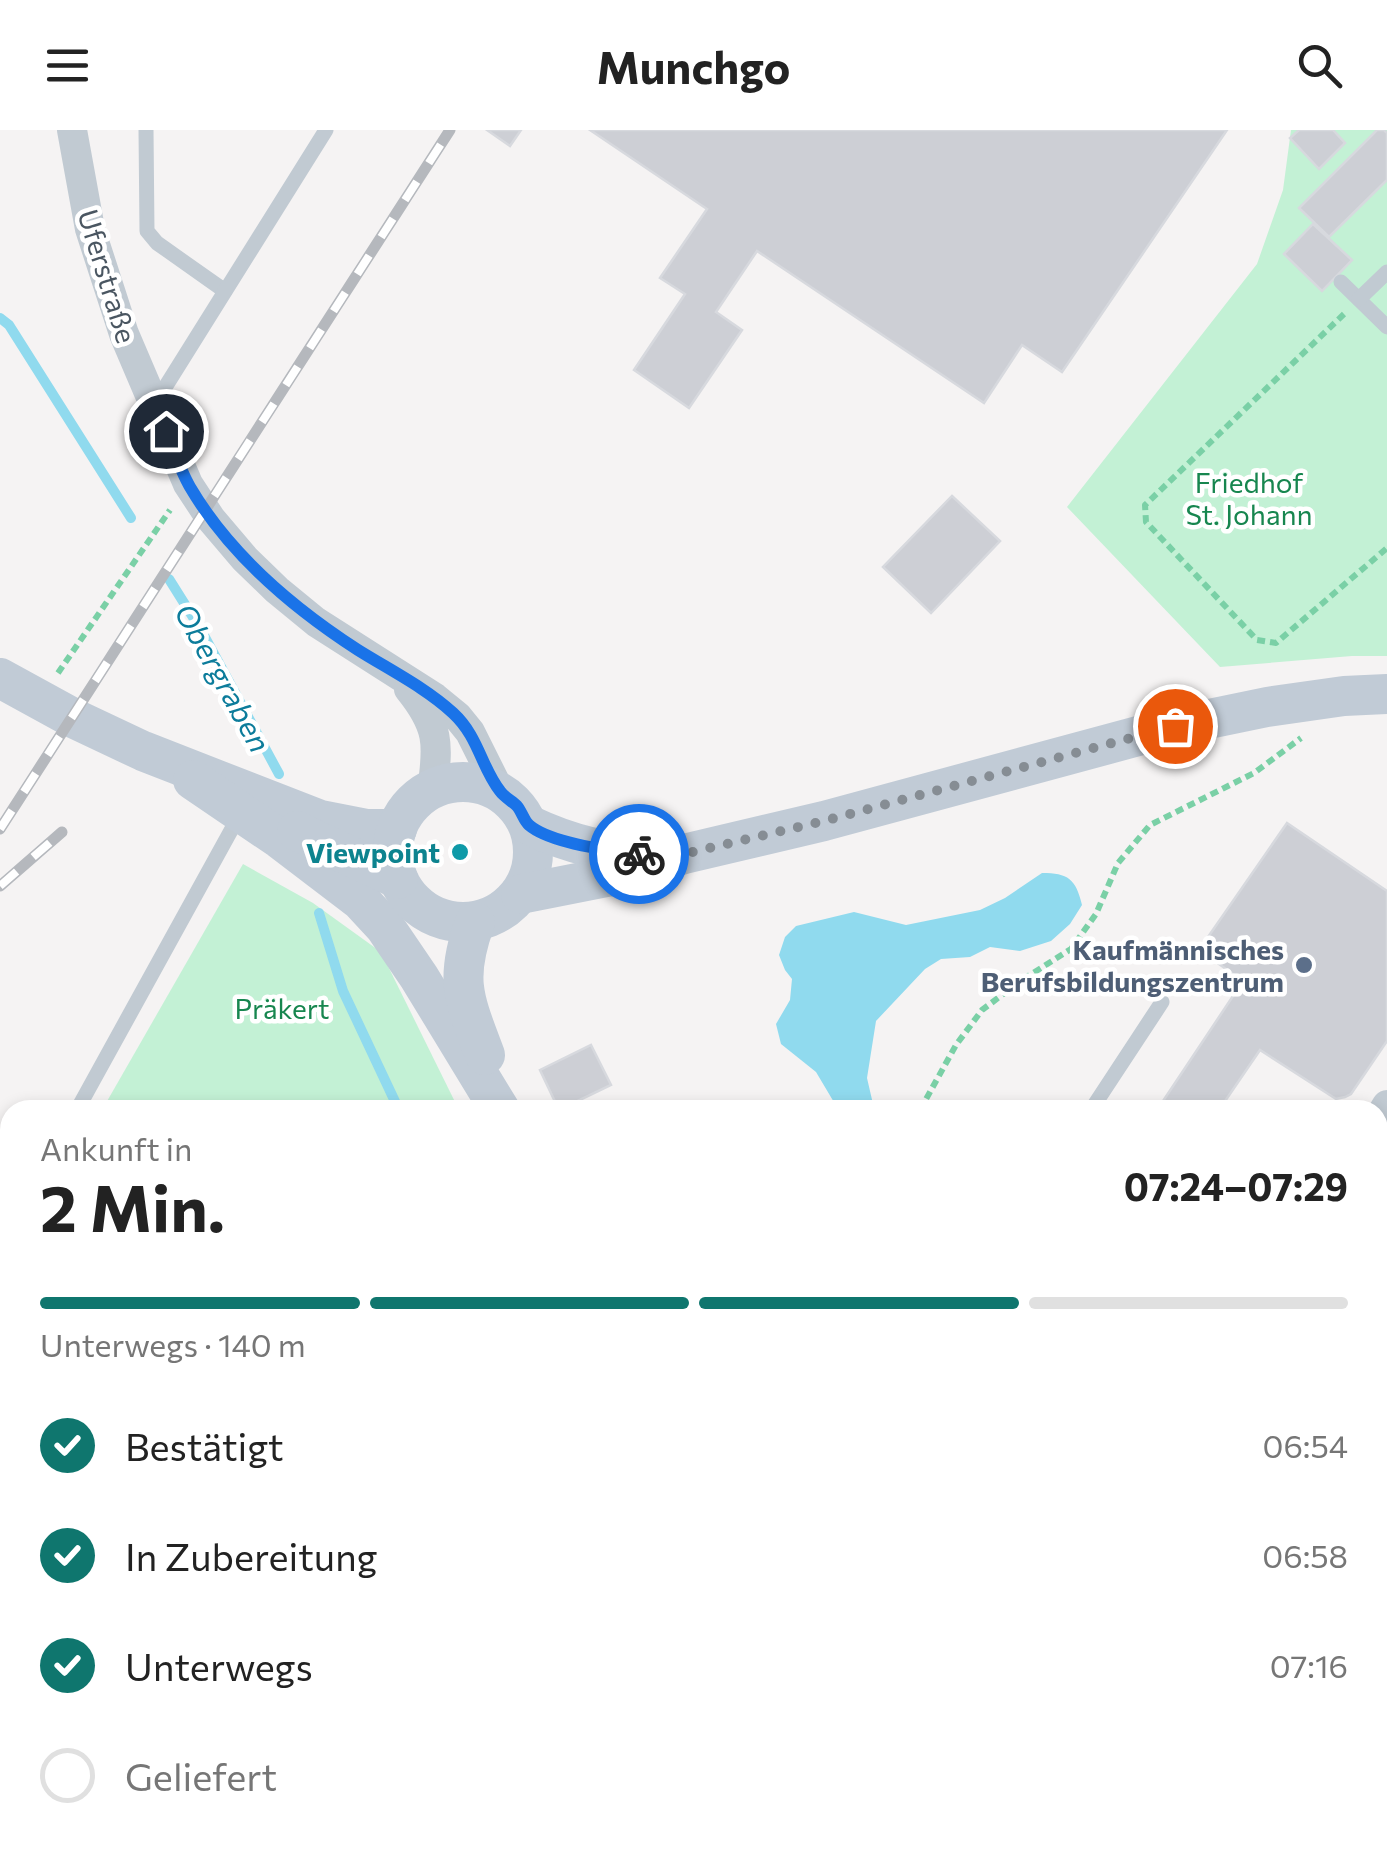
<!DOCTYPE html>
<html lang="de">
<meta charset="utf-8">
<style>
body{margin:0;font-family:Commissioner,sans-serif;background:#f6f6f6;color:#222;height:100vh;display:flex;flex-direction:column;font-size:38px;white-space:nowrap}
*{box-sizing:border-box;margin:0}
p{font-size:32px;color:#767676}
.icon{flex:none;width:55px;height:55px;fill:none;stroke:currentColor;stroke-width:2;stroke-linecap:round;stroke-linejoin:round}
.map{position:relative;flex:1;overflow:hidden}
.panel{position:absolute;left:0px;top:970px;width:1388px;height:750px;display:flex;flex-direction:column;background:#fff;border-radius:30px 30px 0 0;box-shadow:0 5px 15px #0003}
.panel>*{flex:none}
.pin{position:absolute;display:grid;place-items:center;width:85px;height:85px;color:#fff;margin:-42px;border:5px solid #fff;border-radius:50%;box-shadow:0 2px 10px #0007}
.courier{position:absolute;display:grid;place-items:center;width:100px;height:100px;margin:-50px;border:8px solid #1a73e8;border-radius:50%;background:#fff;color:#222;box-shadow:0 2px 12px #0007}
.headline em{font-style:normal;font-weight:700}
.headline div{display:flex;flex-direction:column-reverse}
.headline{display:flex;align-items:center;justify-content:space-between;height:170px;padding:0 40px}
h1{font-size:65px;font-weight:700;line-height:75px}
.bar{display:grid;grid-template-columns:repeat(4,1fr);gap:15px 10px;align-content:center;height:120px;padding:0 40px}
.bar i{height:12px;border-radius:8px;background:#e0e0e0}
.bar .selected{background:#0f766e}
.bar p{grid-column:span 4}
ol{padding:0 40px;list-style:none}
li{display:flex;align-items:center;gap:30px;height:110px}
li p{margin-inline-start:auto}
li .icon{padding:10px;border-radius:50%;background:#0f766e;color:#fff;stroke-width:4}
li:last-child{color:#767676}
li i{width:55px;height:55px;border:5px solid #e0e0e0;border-radius:50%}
header{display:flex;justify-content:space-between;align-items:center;height:130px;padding:0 40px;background:#fff;font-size:45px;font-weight:700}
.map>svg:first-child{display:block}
.green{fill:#c3f1d5}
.water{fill:#90daee}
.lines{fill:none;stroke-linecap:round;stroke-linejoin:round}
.stream{stroke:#90daee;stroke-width:10}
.building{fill:#cdcfd5;stroke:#d7d9de;stroke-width:2.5}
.path{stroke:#7ad0a6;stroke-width:6;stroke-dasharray:8 5;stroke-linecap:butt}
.service{stroke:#c1cad2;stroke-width:15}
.minor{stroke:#c1cad2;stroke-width:30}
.secondary{stroke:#c1cbd6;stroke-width:40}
.rail-casing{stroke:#b5b8bd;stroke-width:11}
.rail{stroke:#fff;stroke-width:8;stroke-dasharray:22;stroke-linecap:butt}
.done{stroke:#868d94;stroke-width:10;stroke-dasharray:0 18}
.route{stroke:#1a73e8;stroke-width:12}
.culture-dot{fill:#0f9aa8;stroke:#fff;stroke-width:4}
.service-dot{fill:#5c6f8a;stroke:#fff;stroke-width:4}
.labels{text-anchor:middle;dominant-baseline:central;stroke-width:9;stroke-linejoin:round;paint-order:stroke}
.street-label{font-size:28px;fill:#4a5661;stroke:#fff}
.park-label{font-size:28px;fill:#17864f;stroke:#fff}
.culture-label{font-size:28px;font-weight:bold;fill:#0d838f;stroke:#fff;text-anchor:end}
.service-label{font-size:28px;font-weight:bold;fill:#4e5e75;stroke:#fff;text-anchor:end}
.water-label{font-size:30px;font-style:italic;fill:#0c7c9b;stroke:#fff}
</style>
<header><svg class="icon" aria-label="menu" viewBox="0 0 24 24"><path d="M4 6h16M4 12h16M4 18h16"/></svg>Munchgo<svg class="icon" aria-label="search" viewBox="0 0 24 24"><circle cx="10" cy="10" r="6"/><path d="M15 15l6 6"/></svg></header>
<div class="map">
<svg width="1387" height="1720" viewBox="0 0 1387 1720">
<rect width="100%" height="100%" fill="#f5f3f3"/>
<!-- green -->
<g class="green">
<path d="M1291 0H1387V526H1352L1220 537 1067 377 1257 134 1283 60Z"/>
<path d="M243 734 313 773 381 822 459 980H102Z"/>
<path d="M0 1083H10V1710H617L623 1720H0Z"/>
</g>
<!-- water -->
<path class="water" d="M1042 743C1068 743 1076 749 1082 775L1070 794 1051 811 1020 821 990 817 970 827 941 829 925 839 876 891 867 948 873 974 870 980 838 979 816 942 781 914 776 894 790 870 792 849 785 840 779 825 785 807 796 796 854 782 906 795 980 780 1005 768Z"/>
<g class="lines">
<!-- stream -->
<g class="stream">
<path d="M0 188 9 195 131 388"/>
<path d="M169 449 201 500 279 644"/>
<path d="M319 783 343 861 399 980"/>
<path d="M296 1720 307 1710"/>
<path d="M505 1720 507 1710"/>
</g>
</g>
<!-- building -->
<g class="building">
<path d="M487 0H521L510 16Z"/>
<path d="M590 0H1227L1062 242 1022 215 984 273 757 121 716 182 742 200 689 278 634 240 685 164 660 148 707 79Z"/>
<path d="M1299 0H1333L1345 13 1319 39 1290 8Z"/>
<path d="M1377 0H1384L1387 3V50L1329 107 1299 78Z"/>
<path d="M1313 94 1352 130 1322 161 1284 124Z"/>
<path d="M952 366 1000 411 931 483 883 437Z"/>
<path d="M1287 693 1387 761V911L1351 964 1345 967 1336 969 1260 920 1219 980H1157L1243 851 1199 820Z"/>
<path d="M591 915 611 955 559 980 540 940Z"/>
<path d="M1385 1095 1387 1143 1382 1150 1378 1147V1107Z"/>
<path d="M10 1247V1309L0 1310V1267H4L2 1248Z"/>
<path d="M1378 1260 1387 1269V1282L1378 1292Z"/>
<path d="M1387 1282V1310L1378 1301V1292Z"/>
<path d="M1378 1301 1387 1310V1348L1378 1339Z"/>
<path d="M1378 1339 1387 1348V1356L1378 1366Z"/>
<path d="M1387 1565V1606L1378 1593V1573Z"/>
<path d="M780 1710H807L808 1713 797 1720H765Z"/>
<path d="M807 1710H862L847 1720H813Z"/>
<path d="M862 1710H868L875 1720H847Z"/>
<path d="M982 1710H1037L1043 1717 1039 1720H991Z"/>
<path d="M1223 1710H1279L1286 1719 1209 1720Z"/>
</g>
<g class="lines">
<!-- path -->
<g class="path">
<path d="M1344 184 1145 375 1146 392 1257 510 1276 513 1387 418"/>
<path d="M58 543 170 380"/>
<path d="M920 980 956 915 982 880 1022 850 1071 819 1096 784 1118 733 1150 695 1254 643 1301 608"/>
</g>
<!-- service -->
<g class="service">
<path d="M146 0 147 101 157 113 225 161"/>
<path d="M1341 152 1387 197"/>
<path d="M1359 169 1387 142"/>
<path d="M154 275 326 0"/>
<path d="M77 980 239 686"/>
<path d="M1091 980 1162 872"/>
<path d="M0 1092 10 1080"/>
</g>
<!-- minor -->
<g class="minor">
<path d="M72 0 90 99 124 204 188 354 211 389 245 429 277 460 316 492 435 568 457 586 470 602 500 662"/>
<path d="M409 559C439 596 439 614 432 660"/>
<path d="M1378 990 1387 975"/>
<path d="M1378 1055 1387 1062"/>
<path d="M0 1121 10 1120"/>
<path d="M1378 1467 1387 1458"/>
<path d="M1378 1623 1387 1635"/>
<path d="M934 1710 940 1720"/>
<path d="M1110 1720 1120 1710"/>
</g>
<!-- secondary -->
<g class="secondary">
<path d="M0 548 73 588 143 621 320 690 366 699H397"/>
<path d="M193 650 280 709 360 770 385 797 419 847 500 980"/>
<circle cx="463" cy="722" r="70"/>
<path d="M529 695C569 714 611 725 655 724"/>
<path d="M297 701 398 749"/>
<path d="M521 764 607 747 684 724 824 691 1175 596 1267 577 1344 566 1387 564"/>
<path d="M475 792C454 850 464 869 485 925"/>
<path d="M666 1710 671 1720"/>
</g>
<!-- rail casing -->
<g class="rail-casing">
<g id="rail">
<path d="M0 699 450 0"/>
<path d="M0 756 62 702"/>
</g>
</g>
<!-- rail -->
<use href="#rail" class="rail"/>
</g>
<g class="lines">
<!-- done -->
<path class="done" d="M639 724H684L824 691 1175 596"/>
<!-- route -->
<path class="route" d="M166 301C174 320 180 340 190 357 230 425 293 478 358 520 390 540 426 558 453 583 479 607 481 637 500 661 504 667 512 671 517 676 522 682 524 691 529 695 551 714 611 721 639 724"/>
</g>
<!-- markers -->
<circle class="culture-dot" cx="460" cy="722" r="10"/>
<circle class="service-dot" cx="1304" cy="835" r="10"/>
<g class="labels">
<!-- street labels -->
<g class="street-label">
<text transform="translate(108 146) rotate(73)">Uferstraße</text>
</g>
<!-- park labels -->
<g class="park-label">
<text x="1249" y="352">Friedhof<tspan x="1249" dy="32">St. Johann</tspan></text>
<text x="282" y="878">Präkert</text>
</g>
<!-- culture labels -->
<g class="culture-label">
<text x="440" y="722">Viewpoint</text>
</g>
<!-- service labels -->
<g class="service-label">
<text x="1284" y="819">Kaufmännisches<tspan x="1284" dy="32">Berufsbildungszentrum</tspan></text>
</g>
<!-- water labels -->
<g class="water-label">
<text transform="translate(224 547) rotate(61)">Obergraben</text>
</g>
</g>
</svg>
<div class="pin" style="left:1175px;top:596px;background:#ea580c"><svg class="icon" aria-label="bag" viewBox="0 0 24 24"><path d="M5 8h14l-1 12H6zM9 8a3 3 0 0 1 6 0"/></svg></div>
<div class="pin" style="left:166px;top:301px;background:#1f2937"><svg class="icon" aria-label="home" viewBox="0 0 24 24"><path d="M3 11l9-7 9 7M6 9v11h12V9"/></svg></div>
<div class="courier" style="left:639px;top:724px"><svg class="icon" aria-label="bike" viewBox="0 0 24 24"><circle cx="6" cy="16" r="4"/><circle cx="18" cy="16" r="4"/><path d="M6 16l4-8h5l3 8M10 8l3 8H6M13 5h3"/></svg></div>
<section class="panel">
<div class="headline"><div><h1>2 Min.</h1><p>Ankunft in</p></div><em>07:24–07:29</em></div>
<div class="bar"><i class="selected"></i><i class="selected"></i><i class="selected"></i><i></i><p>Unterwegs · 140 m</p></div>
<ol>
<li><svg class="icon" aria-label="check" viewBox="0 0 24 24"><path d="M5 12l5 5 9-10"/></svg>Bestätigt<p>06:54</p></li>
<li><svg class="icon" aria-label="check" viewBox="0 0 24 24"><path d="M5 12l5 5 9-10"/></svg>In Zubereitung<p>06:58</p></li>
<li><svg class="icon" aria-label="check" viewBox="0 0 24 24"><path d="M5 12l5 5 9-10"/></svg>Unterwegs<p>07:16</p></li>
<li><i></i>Geliefert</li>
</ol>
</section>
</div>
